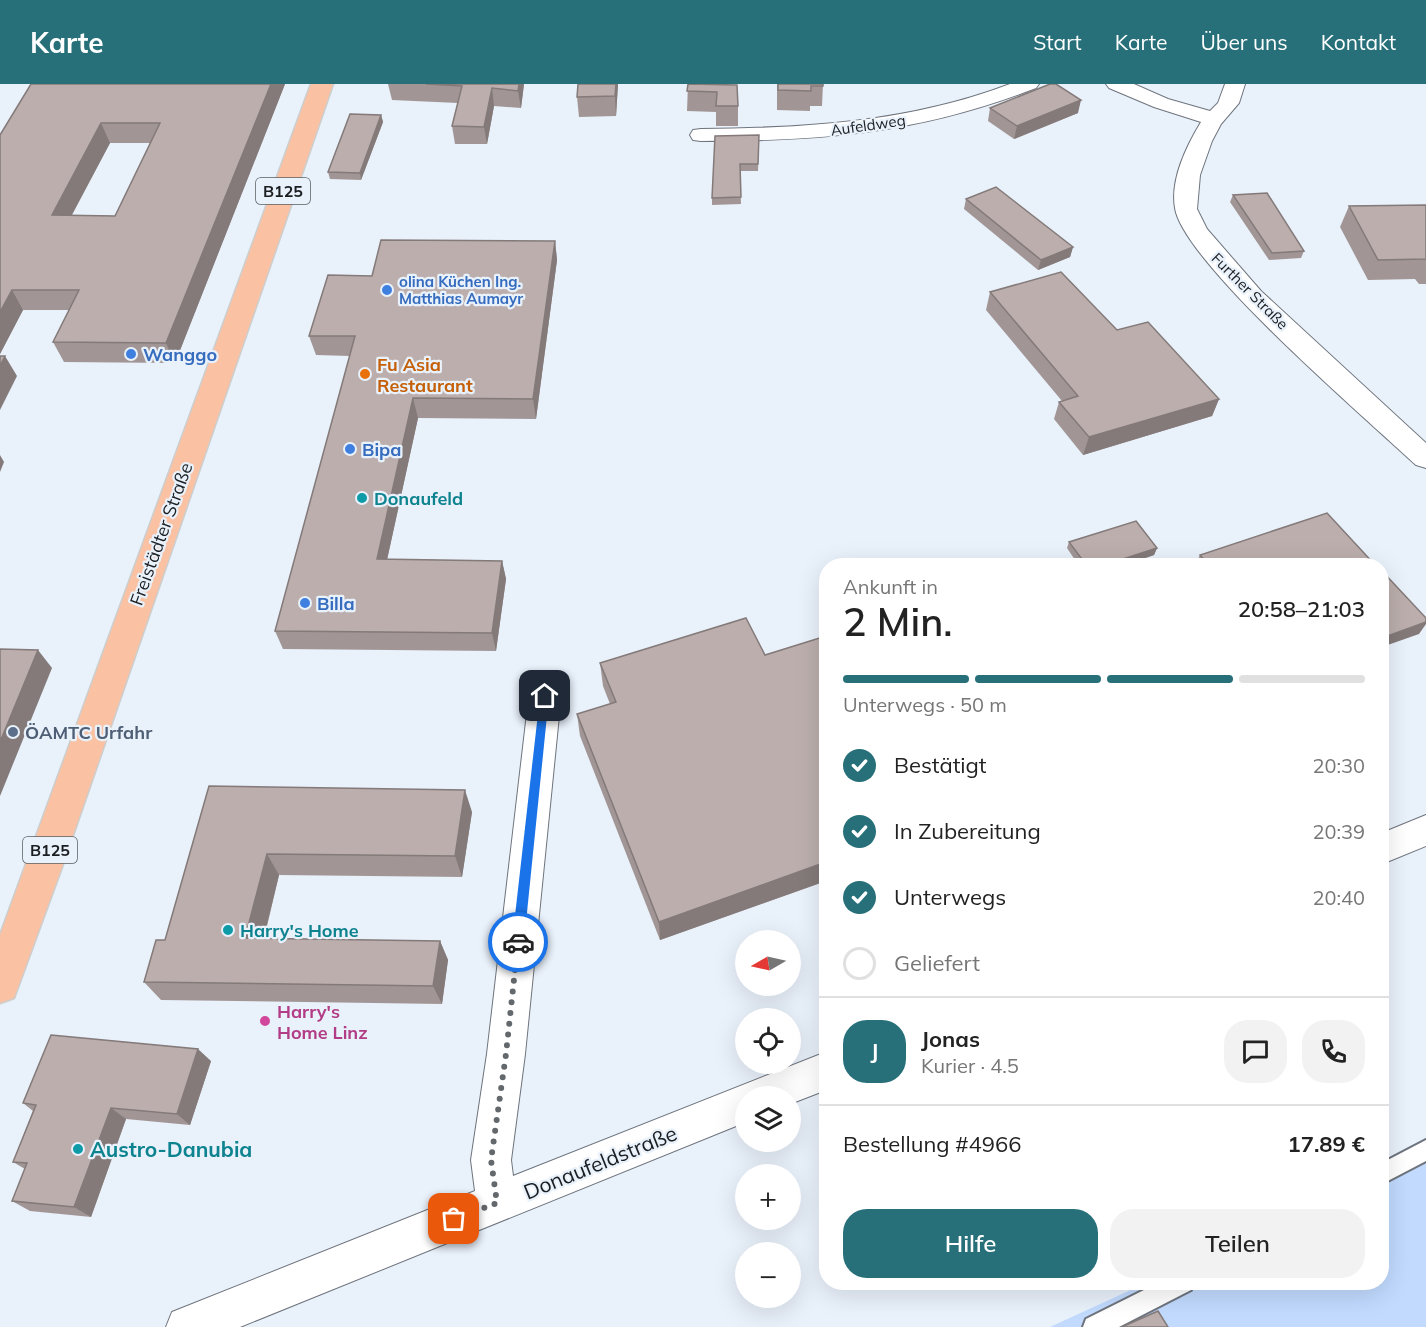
<!DOCTYPE html>
<html lang="de">
<meta charset="utf-8">
<style>
body{margin:0;font-family:Mulish,sans-serif;background:#f2f2f2;color:#222;height:100vh;display:flex;flex-direction:column;font-size:22px;white-space:nowrap}
*{box-sizing:border-box;margin:0}
p{font-size:20px;color:#767676}
.icon{flex:none;width:33px;height:33px;fill:none;stroke:currentColor;stroke-width:2;stroke-linecap:round;stroke-linejoin:round}
.map{position:relative;flex:1;overflow:hidden}
.sheet{position:absolute;left:819px;top:474px;width:570px;height:732px;display:flex;flex-direction:column;background:#fff;border-radius:24px;box-shadow:0 6px 24px #0002}
.sheet>*{flex:none}
.needle{width:39px;rotate:261deg}
.buttons{position:absolute;left:735px;top:846px;display:grid;gap:12px}
.buttons a{display:grid;place-items:center;width:66px;height:66px;border-radius:50%;background:#fff;box-shadow:0 6px 24px #0002;font-size:30px}
.pin{position:absolute;display:grid;place-items:center;width:51px;height:51px;color:#fff;margin:-26px;border-radius:12px;box-shadow:0 3px 9px #0006}
.courier{position:absolute;display:grid;place-items:center;width:60px;height:60px;margin:-30px;border:4px solid #1a73e8;border-radius:50%;background:#fff;color:#222;box-shadow:0 2px 8px #0007}
.headline em{font-style:normal;font-weight:600}
.headline div{display:flex;flex-direction:column-reverse}
.headline{display:flex;align-items:center;justify-content:space-between;height:102px;padding:0 24px}
h1{font-size:39px;font-weight:600;line-height:45px}
.bar{display:grid;grid-template-columns:repeat(4,1fr);gap:9px 6px;align-content:center;height:72px;padding:0 24px}
.bar i{height:8px;border-radius:4px;background:#e0e0e0}
.bar .selected{background:#27707a}
.bar p{grid-column:span 4}
.line{display:flex;align-items:center;gap:15px;padding:0 24px;border-top:2px solid #e0e0e0}
.line div{flex:1}
.round{display:grid;place-items:center;flex:none;width:63px;height:63px;border-radius:24px;background:#f2f2f2}
ol{padding:0 24px;list-style:none}
li{display:flex;align-items:center;gap:18px;height:66px}
li p{margin-inline-start:auto}
li .icon{padding:6px;border-radius:50%;background:#27707a;color:#fff;stroke-width:4}
li:last-child{color:#767676}
li i{width:33px;height:33px;border:3px solid #e0e0e0;border-radius:50%}
.cta{display:flex;gap:12px;margin-top:auto;padding:12px 24px}
.cta a{flex:1;height:69px;border-radius:24px;background:#27707a;color:#fff;font-size:24px;font-weight:600;line-height:69px;text-align:center}
.cta a+a{background:#f2f2f2;color:#222}
header{display:flex;align-items:center;gap:36px;box-sizing:border-box;height:84px;padding:0 30px;background:#27707a;color:#fff}
header strong{font-size:28px}
nav{display:flex;gap:33px;margin-inline-start:auto;font-size:21px}
.map>svg:first-child{display:block}
.green{fill:#c1dafe}
.lines{fill:none;stroke-linecap:round;stroke-linejoin:round}
.service-casing{stroke:#6e747d;stroke-width:4}
.minor-casing{stroke:#6e747d;stroke-width:2}
.primary-casing{stroke:#cdcece;stroke-width:3}
.service{fill:#fff;fill-rule:evenodd}
.minor{fill:#fff;fill-rule:evenodd}
.primary{fill:#fac1a3;fill-rule:evenodd}
.wall{fill:#a19695;fill-rule:evenodd}
.shaded-wall{fill:#837a79}
.building{fill:#bbaead;stroke:#837a79;stroke-width:1.5;fill-rule:evenodd}
.route{fill:#1a73e8}
.done{stroke:#63686d;stroke-width:6;stroke-dasharray:0 10.8}
.shop-dot{fill:#3f7fe0;stroke:#e9f1fb;stroke-width:2}
.food-dot{fill:#e8710a;stroke:#e9f1fb;stroke-width:2}
.culture-dot{fill:#0f9aa8;stroke:#e9f1fb;stroke-width:2}
.service-dot{fill:#5c6f8a;stroke:#e9f1fb;stroke-width:2}
.hotel-dot{fill:#d1479c;stroke:#e9f1fb;stroke-width:2}
.labels{text-anchor:middle;dominant-baseline:central;stroke-width:4.5;stroke-linejoin:round;paint-order:stroke}
.far-street-label{font-size:15px;fill:#1b1e21;stroke:#e9f1fb}
.far-shop-label{font-size:15px;font-weight:bold;fill:#366cbe;stroke:#e9f1fb;text-anchor:start}
.shield{fill:#e9f1fb;stroke:#595d62;stroke-width:1.5}
.shield-label{font-size:16px;font-weight:bold;fill:#1b1e21}
.shop-label{font-size:18px;font-weight:bold;fill:#366cbe;stroke:#e9f1fb;text-anchor:start}
.food-label{font-size:18px;font-weight:bold;fill:#c56008;stroke:#e9f1fb;text-anchor:start}
.culture-label{font-size:18px;font-weight:bold;fill:#0d838f;stroke:#e9f1fb;text-anchor:start}
.street-label{font-size:18px;fill:#1b1e21;stroke:#e9f1fb}
.service-label{font-size:18px;font-weight:bold;fill:#4e5e75;stroke:#e9f1fb;text-anchor:start}
.hotel-label{font-size:18px;font-weight:bold;fill:#b23c85;stroke:#e9f1fb;text-anchor:start}
.near-culture-label{font-size:21px;font-weight:bold;fill:#0d838f;stroke:#e9f1fb;text-anchor:start}
.near-street-label{font-size:21px;fill:#1b1e21;stroke:#e9f1fb}
</style>
<header>
<strong>Karte</strong>
<nav><a>Start</a><a>Karte</a><a>Über uns</a><a>Kontakt</a></nav>
</header>
<div class="map">
<svg width="1426" height="1243" viewBox="0 0 1426 1243">
<rect width="100%" height="100%" fill="#e9f1fb"/>
<!-- green -->
<path class="green" d="M1426 1054V1243H1050L1146 1199 1382 1198V1077Z"/>
<g class="lines">
<!-- service casing -->
<g class="service-casing">
<g id="service">
<path d="M1426 1056V1077L1382 1100V1079Z"/>
<path d="M1160 1198H1194L1191 1206 1119 1243H1083L1086 1235Z"/>
</g>
</g>
<!-- minor casing -->
<g class="minor-casing">
<g id="minor">
<path d="M1010 0H1039L1036 4C920 49 824 57 701 57L693 56 690 51 693 46 701 45C807 44 910 38 1010 0Z"/>
<path d="M1106 0H1134L1168 15 1210 27 1218 19 1225 0H1245L1239 19 1221 40 1212 57 1200 91 1197 125 1207 145 1261 207 1426 359V384L1416 381C1369 337 1183 178 1175 124 1170 96 1187 61 1201 38L1154 23 1109 4Z"/>
<path d="M545 599 556 603 561 612 525 970 511 1076 513 1092 826 968V1006L790 1020V1012H746V1038L240 1243H166L172 1228 475 1107 471 1076 487 970 529 612 534 603Z"/>
<path d="M1426 731V762L1382 780V749Z"/>
</g>
</g>
<!-- primary casing -->
<g class="primary-casing">
<path id="primary" d="M311 0H333L62 783 14 914 0 919V851Z"/>
</g>
<!-- service -->
<use href="#service" class="service"/>
<!-- minor -->
<use href="#minor" class="minor"/>
<!-- primary -->
<use href="#primary" class="primary"/>
</g>
<!-- wall -->
<g class="wall">
<path d="M31 0H285L175 279 64 278 53 258 69 226H23L0 270V51ZM110 59H150L115 132 72 131Z"/>
<path d="M388 0H524L521 24 494 22 487 60H455L452 42 458 19 392 16Z"/>
<path d="M578 0H618L616 32 579 33 577 13Z"/>
<path d="M688 0H725L738 22V42H716V28L687 27Z"/>
<path d="M777 0H823L822 22H810V27L777 26Z"/>
<path d="M990 24 1078 29 1014 55 988 37Z"/>
<path d="M381 31 383 38 361 96 330 95 328 88Z"/>
<path d="M759 51 758 87H740L741 120 712 121V114Z"/>
<path d="M1233 111 1304 167 1301 174 1269 176 1230 118Z"/>
<path d="M966 115 1073 163 1070 173 1038 186 964 125Z"/>
<path d="M1426 121V200H1419L1415 195 1368 196 1340 143 1349 122Z"/>
<path d="M555 157 557 176 536 335 418 334 387 476 502 477 506 495 496 567 283 565 275 547 350 272 316 271 309 252 372 192Z"/>
<path d="M990 208 1117 246 1219 315 1212 332 1083 371 1054 335 1059 318 1062 317 986 226Z"/>
<path d="M1069 458 1157 464 1154 471 1123 482H1079L1067 464Z"/>
<path d="M1200 471 1376 482H1195Z"/>
<path d="M826 552V797L660 856 580 652 577 630 610 620 603 602 600 579 765 571Z"/>
<path d="M209 702 472 728 462 793 279 791 264 855 440 857 448 876 442 920 161 916 144 898 165 856Z"/>
<path d="M211 977 190 1041 126 1035 91 1133 30 1127 12 1117 25 1085 13 1078 33 1027 23 1019Z"/>
</g>
<!-- shaded-wall -->
<g class="shaded-wall">
<path d="M271 0H285L175 279 166 259Z"/>
<path d="M519 0H524L521 24 518 7Z"/>
<path d="M616 0H618L616 32 615 12Z"/>
<path d="M492 4 494 22 487 60 484 43Z"/>
<path d="M1081 16 1078 29 1014 55 1017 42Z"/>
<path d="M381 31 383 38 361 96 360 89Z"/>
<path d="M101 39 110 59 61 151 52 131Z"/>
<path d="M555 157 557 176 536 335 533 315Z"/>
<path d="M1073 163 1070 173 1038 186 1041 176Z"/>
<path d="M12 206 23 226 0 270V228Z"/>
<path d="M5 272 17 292 0 326V282Z"/>
<path d="M413 314 418 334 383 494 377 475Z"/>
<path d="M1219 315 1212 332 1083 371 1089 353Z"/>
<path d="M0 371 4 378 0 388Z"/>
<path d="M1157 464 1154 471 1121 482 1120 476Z"/>
<path d="M502 477 506 495 496 567 492 549Z"/>
<path d="M1426 538V540L1419 550 1382 563V554Z"/>
<path d="M38 566 52 584 0 712V658Z"/>
<path d="M465 706 472 728 462 793 455 772Z"/>
<path d="M267 770 279 791 259 873 245 854Z"/>
<path d="M826 778V797L660 856 659 838Z"/>
<path d="M440 857 448 876 442 920 433 902Z"/>
<path d="M198 965 211 977 190 1041 177 1030Z"/>
<path d="M111 1024 126 1035 91 1133 74 1123Z"/>
</g>
<!-- building -->
<g class="building">
<path d="M31 0H271L166 259 53 258 79 206H12L0 228V51ZM101 39H160L115 132 52 131Z"/>
<path d="M426 0H519L518 7 492 4 484 43 452 42 462 2Z"/>
<path d="M578 0H616L615 12 577 13Z"/>
<path d="M688 0 737 1 738 22H716L717 8 687 7Z"/>
<path d="M778 0H823V2H811V7L778 6Z"/>
<path d="M1050 0H1056L1081 16 1017 42 990 24Z"/>
<path d="M350 30 381 31 360 89 328 88Z"/>
<path d="M759 51 758 80H740L741 113 712 114 715 52Z"/>
<path d="M996 103 1073 163 1041 176 966 115Z"/>
<path d="M1267 109 1304 167 1272 169 1233 111Z"/>
<path d="M1426 121V175L1378 176 1349 122Z"/>
<path d="M381 156 555 157 533 315 413 314 377 475 502 477 492 549 275 547 355 252H309L328 191 372 192Z"/>
<path d="M1061 188 1117 246 1148 238 1219 315 1089 353 1059 318 1078 312 990 208Z"/>
<path d="M0 272H5L0 282Z"/>
<path d="M1327 429 1376 482H1209L1200 471Z"/>
<path d="M1136 437 1157 464 1120 476 1123 482H1087L1069 458Z"/>
<path d="M982 479 985 482H975Z"/>
<path d="M1382 487 1426 534V538L1382 554Z"/>
<path d="M746 534 765 571 826 552V778L659 838 577 630 616 618 600 579Z"/>
<path d="M0 565 38 566 0 658Z"/>
<path d="M209 702 465 706 455 772 267 770 245 854 440 857 433 902 144 898 156 856H165Z"/>
<path d="M51 951 198 965 177 1030 111 1024 74 1123 12 1117 27 1079 13 1078 36 1021 23 1019Z"/>
<path d="M1158 1227 1168 1243H1122Z"/>
</g>
<!-- route -->
<path class="route" d="M545 608 549 612 524 858 518 863 512 858 540 612Z"/>
<g class="lines">
<!-- done -->
<path class="done" d="M454 1135 497 1119 491 1076 506 970 518 858"/>
</g>
<!-- markers -->
<g class="shop-dot">
<circle cx="387" cy="206" r="6"/>
<circle cx="131" cy="270" r="6"/>
<circle cx="350" cy="365" r="6"/>
<circle cx="305" cy="519" r="6"/>
</g>
<circle class="food-dot" cx="365" cy="290" r="6"/>
<g class="culture-dot">
<circle cx="362" cy="414" r="6"/>
<circle cx="228" cy="846" r="6"/>
<circle cx="78" cy="1065" r="6"/>
</g>
<circle class="service-dot" cx="13" cy="648" r="6"/>
<circle class="hotel-dot" cx="265" cy="937" r="6"/>
<g class="labels">
<!-- far-street labels -->
<g class="far-street-label">
<text transform="translate(868 41) rotate(-8)">Aufeldweg</text>
<text transform="translate(1250 207) rotate(45)">Further Straße</text>
</g>
<!-- far-shop labels -->
<g class="far-shop-label">
<text x="399" y="197">olina Küchen Ing.<tspan x="399" dy="17">Matthias Aumayr</tspan></text>
</g>
<!-- shield labels -->
<g class="shield">
<rect x="256" y="94" width="54" height="26" rx="4.5"/>
<rect x="23" y="753" width="54" height="26" rx="4.5"/>
</g>
<g class="shield-label">
<text x="283" y="107">B125</text>
<text x="50" y="766">B125</text>
</g>
<!-- shop labels -->
<g class="shop-label">
<text x="143" y="270">Wanggo</text>
<text x="362" y="365">Bipa</text>
<text x="317" y="519">Billa</text>
</g>
<!-- food labels -->
<g class="food-label">
<text x="377" y="280">Fu Asia<tspan x="377" dy="21">Restaurant</tspan></text>
</g>
<!-- culture labels -->
<g class="culture-label">
<text x="374" y="414">Donaufeld</text>
<text x="240" y="846">Harry's Home</text>
</g>
<!-- street labels -->
<g class="street-label">
<text transform="translate(161 450) rotate(-70)">Freistädter Straße</text>
</g>
<!-- service labels -->
<g class="service-label">
<text x="25" y="648">ÖAMTC Urfahr</text>
</g>
<!-- hotel labels -->
<g class="hotel-label">
<text x="277" y="927">Harry's<tspan x="277" dy="21">Home Linz</tspan></text>
</g>
<!-- near-culture labels -->
<g class="near-culture-label">
<text x="90" y="1065">Austro-Danubia</text>
</g>
<!-- near-street labels -->
<g class="near-street-label">
<text transform="translate(600 1078) rotate(-22)">Donaufeldstraße</text>
</g>
</g>
</svg>
<div class="buttons">
<a><svg class="needle" viewBox="-14 -14 28 28"><path d="M0-13l5 13h-10z" fill="#e53935"/><path d="M0 13l5-13h-10z" fill="#767676"/></svg></a>
<a><svg class="icon" aria-label="locate" viewBox="0 0 24 24"><circle cx="12" cy="12" r="6"/><path d="M12 2v4M12 18v4M2 12h4M18 12h4"/></svg></a>
<a><svg class="icon" aria-label="layers" viewBox="0 0 24 24"><path d="M12 4l9 5-9 5-9-5zM3 14l9 5 9-5"/></svg></a>
<a>+</a>
<a>−</a>
</div>
<div class="pin" style="left:454px;top:1135px;background:#ea580c"><svg class="icon" aria-label="bag" viewBox="0 0 24 24"><path d="M5 8h14l-1 12H6zM9 8a3 3 0 0 1 6 0"/></svg></div>
<div class="pin" style="left:545px;top:612px;background:#1f2937"><svg class="icon" aria-label="home" viewBox="0 0 24 24"><path d="M3 11l9-7 9 7M6 9v11h12V9"/></svg></div>
<div class="courier" style="left:518px;top:858px"><svg class="icon" aria-label="car" viewBox="0 0 24 24"><path d="M5 17H2v-5l4-1 3-4h7l3 4 3 1v5h-3M9 17h6M6 11h13"/><circle cx="7" cy="17" r="2"/><circle cx="17" cy="17" r="2"/></svg></div>
<section class="sheet">
<div class="headline"><div><h1>2 Min.</h1><p>Ankunft in</p></div><em>20:58–21:03</em></div>
<div class="bar"><i class="selected"></i><i class="selected"></i><i class="selected"></i><i></i><p>Unterwegs · 50 m</p></div>
<ol>
<li><svg class="icon" aria-label="check" viewBox="0 0 24 24"><path d="M5 12l5 5 9-10"/></svg>Bestätigt<p>20:30</p></li>
<li><svg class="icon" aria-label="check" viewBox="0 0 24 24"><path d="M5 12l5 5 9-10"/></svg>In Zubereitung<p>20:39</p></li>
<li><svg class="icon" aria-label="check" viewBox="0 0 24 24"><path d="M5 12l5 5 9-10"/></svg>Unterwegs<p>20:40</p></li>
<li><i></i>Geliefert</li>
</ol>
<div class="line" style="height:108px"><b class="round" style="background:#27707a;color:#fff">J</b><div><b>Jonas</b><p>Kurier · 4.5</p></div><a class="round"><svg class="icon" aria-label="chat" viewBox="0 0 24 24"><path d="M4 5h16v11H9l-5 4z"/></svg></a><a class="round"><svg class="icon" aria-label="phone" viewBox="0 0 24 24"><path d="M5 4h4l2 5-3 2q2 4 5 5l2-3 5 2v4C11 20 4 13 5 4z"/></svg></a></div>
<div class="line" style="height:78px"><div>Bestellung #4966</div><b>17.89 €</b></div>
<div class="cta"><a>Hilfe</a><a>Teilen</a></div>
</section>
</div>
